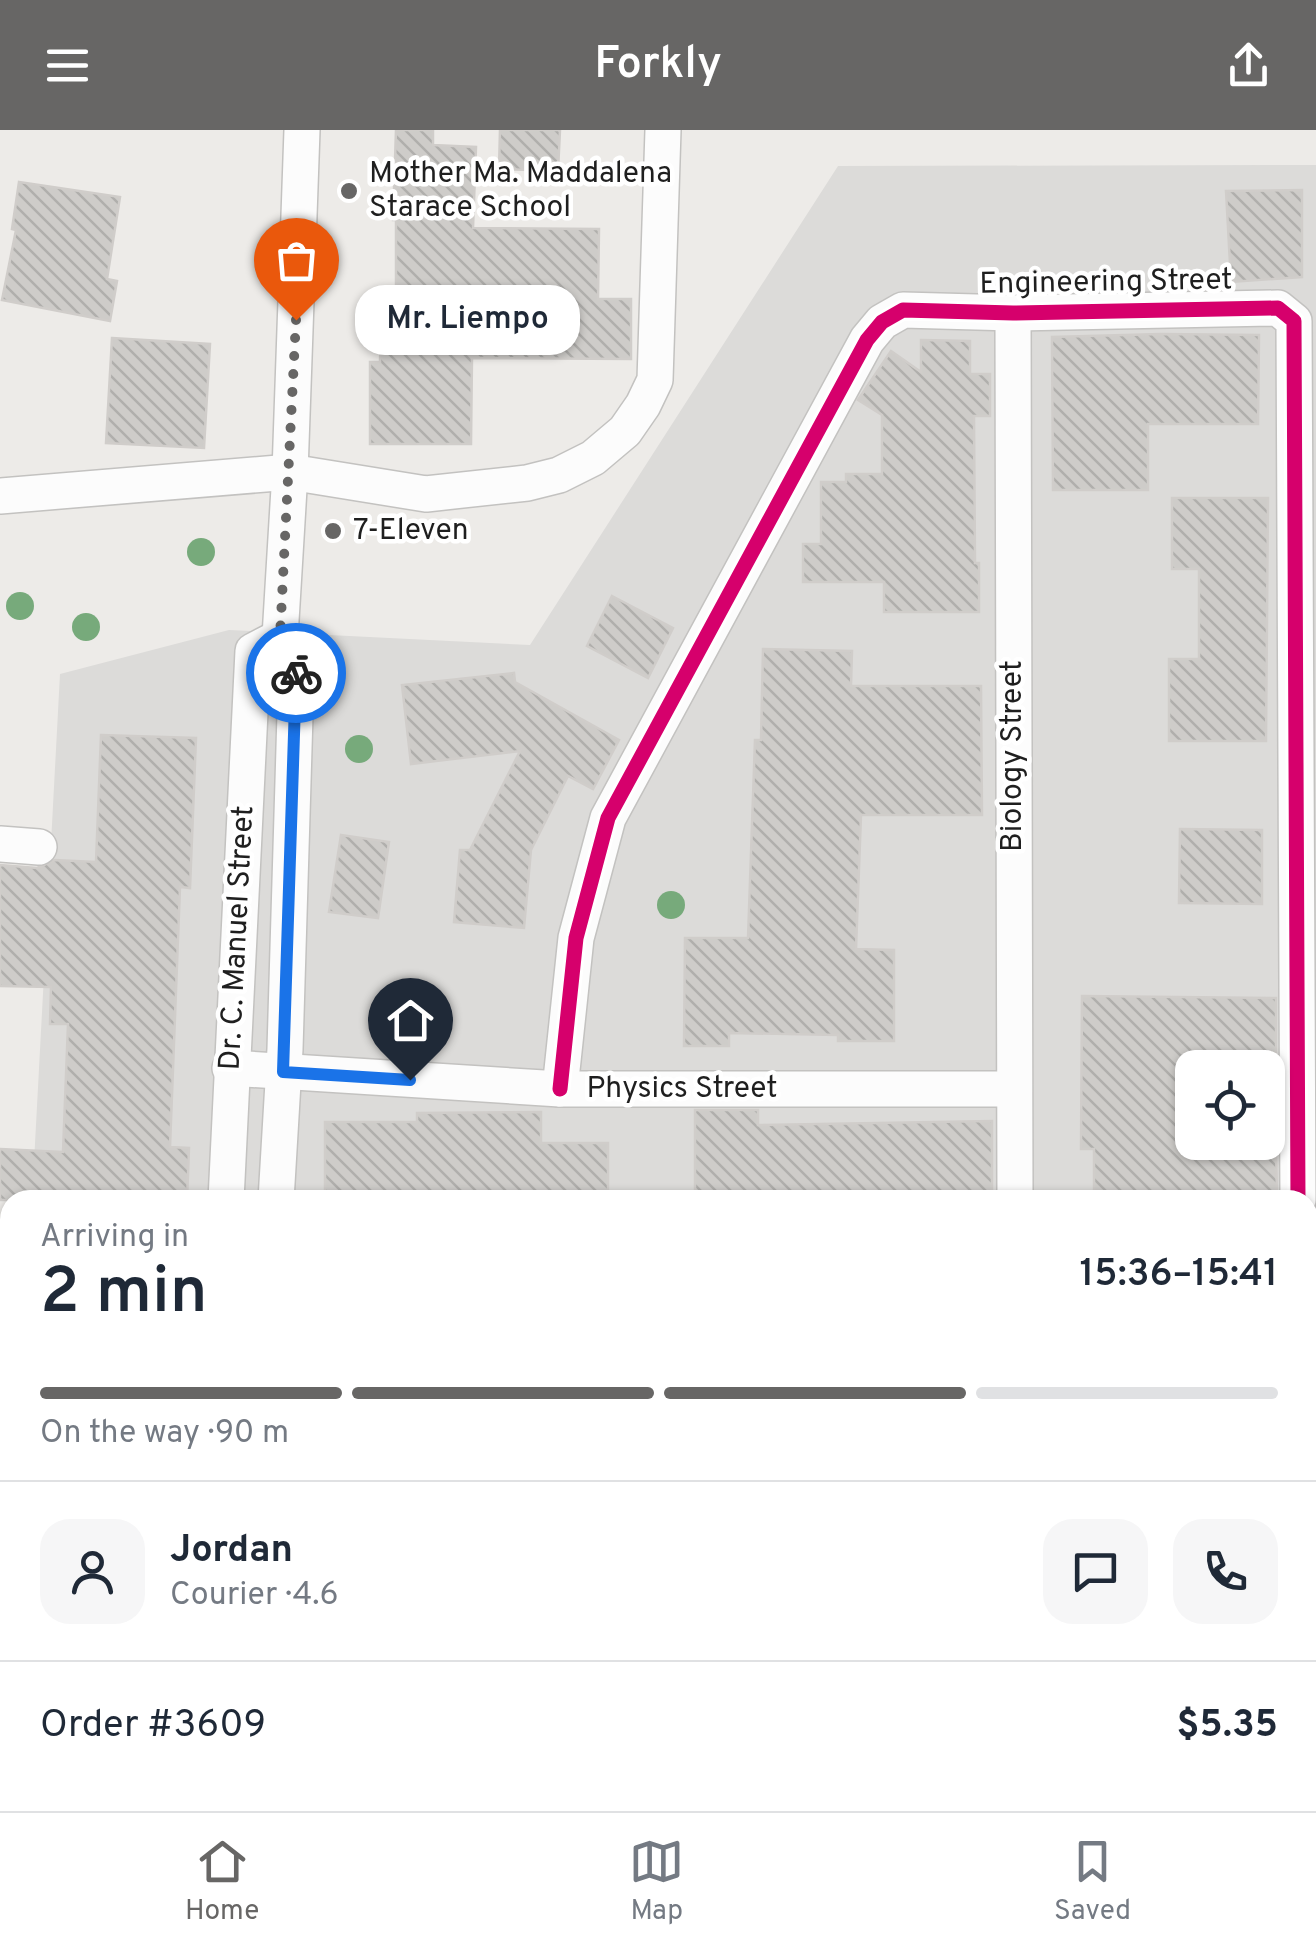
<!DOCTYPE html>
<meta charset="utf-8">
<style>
body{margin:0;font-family:Overpass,sans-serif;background:#f6f6f7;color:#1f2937;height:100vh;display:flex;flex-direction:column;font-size:38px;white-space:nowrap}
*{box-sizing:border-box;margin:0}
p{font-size:32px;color:#747a83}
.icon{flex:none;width:55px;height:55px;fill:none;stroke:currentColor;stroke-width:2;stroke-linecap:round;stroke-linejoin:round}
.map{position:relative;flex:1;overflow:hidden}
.panel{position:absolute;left:0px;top:1060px;width:1318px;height:622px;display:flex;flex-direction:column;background:#fff;border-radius:30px 30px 0 0;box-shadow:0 2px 8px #0004}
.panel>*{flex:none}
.buttons{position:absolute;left:1175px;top:920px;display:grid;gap:20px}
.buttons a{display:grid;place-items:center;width:110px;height:110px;border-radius:20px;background:#fff;box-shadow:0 2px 8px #0004;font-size:50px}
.pin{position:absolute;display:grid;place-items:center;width:85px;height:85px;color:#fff;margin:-102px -42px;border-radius:50% 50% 50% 0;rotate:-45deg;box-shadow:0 0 10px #0007}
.pin .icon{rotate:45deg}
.courier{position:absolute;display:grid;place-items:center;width:100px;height:100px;margin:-50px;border:8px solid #1a73e8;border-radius:50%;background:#fff;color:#222;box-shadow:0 2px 12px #0007}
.bubble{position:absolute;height:70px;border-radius:30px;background:#fff;box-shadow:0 2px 8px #0004;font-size:32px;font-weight:600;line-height:70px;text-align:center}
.summary em{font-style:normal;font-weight:600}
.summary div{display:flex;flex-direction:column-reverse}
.summary{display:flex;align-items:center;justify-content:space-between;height:170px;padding:0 40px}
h1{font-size:65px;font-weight:600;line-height:75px}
.bar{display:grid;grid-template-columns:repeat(4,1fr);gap:15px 10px;align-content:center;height:120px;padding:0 40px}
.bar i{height:12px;border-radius:8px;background:#e0e1e3}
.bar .current{background:#676665}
.bar p{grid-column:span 4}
.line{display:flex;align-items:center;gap:25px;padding:0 40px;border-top:2px solid #e0e1e3}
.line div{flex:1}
.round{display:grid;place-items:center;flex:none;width:105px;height:105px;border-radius:30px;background:#f6f6f7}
header{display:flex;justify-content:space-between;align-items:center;height:130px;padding:0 40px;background:#676665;color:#fff;font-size:45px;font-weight:600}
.menu{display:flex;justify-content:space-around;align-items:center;height:140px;border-top:2px solid #e0e1e3;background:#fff;font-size:28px;color:#747a83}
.menu a{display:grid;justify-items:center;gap:5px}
.menu .current{color:#676665}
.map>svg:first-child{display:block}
.residential{fill:#dcdbd9;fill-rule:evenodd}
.building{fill:url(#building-back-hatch);stroke:#d0cdca;stroke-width:2.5}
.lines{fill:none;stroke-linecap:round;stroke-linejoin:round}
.street-casing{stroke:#c3c2c0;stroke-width:38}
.street{stroke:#fcfcfc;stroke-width:35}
.cycleway-casing{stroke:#fff;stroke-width:21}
.cycleway{stroke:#d6006c;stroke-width:15}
.tree{fill:#77aa7b}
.done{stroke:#676665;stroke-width:10;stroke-dasharray:0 18}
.route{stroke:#1a73e8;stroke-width:12}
.poi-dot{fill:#676665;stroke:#fff;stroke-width:4}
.labels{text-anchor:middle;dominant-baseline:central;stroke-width:9;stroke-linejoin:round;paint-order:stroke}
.poi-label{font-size:30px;fill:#1f1f1f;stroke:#fff;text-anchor:start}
.street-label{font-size:30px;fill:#1f1f1f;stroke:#fff}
</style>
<header><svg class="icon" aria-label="menu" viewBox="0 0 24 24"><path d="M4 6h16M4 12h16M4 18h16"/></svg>Forkly<svg class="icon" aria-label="share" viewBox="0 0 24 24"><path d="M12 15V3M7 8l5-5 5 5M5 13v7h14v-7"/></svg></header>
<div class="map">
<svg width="1316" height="1681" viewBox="0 0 1316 1681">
<defs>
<pattern id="building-back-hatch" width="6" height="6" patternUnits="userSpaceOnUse" patternTransform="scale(2.5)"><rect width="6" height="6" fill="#ceccc9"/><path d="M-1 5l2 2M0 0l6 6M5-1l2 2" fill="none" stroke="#b0afac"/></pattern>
</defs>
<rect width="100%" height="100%" fill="#edebe8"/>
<!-- residential -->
<path class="residential" d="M1316 35V1681H8L10 1609V1672H1308V1070H32L60 544 229 500 530 515 838 36ZM1192 938H1268V1012H1192Z"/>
<!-- building -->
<g class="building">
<path d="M396 0H433V15L476 17 473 98 599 99 598 169H631V229L472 228 471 314H370V232H380L381 165H396V90H393Z"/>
<path d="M500 0H560L558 41 499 39Z"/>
<path d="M19 52 120 67 107 149 117 151 110 191 2 170 16 100 12 99Z"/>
<path d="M1302 60V147L1231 152 1226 61Z"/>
<path d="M1161 204 1259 205 1258 294H1148V360H1053L1052 207Z"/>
<path d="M112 208 210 214 204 318 106 313Z"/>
<path d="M921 210 970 211V244H990V286H974L975 433H979V482H884V452H803V414H821V352H846V344H882V285L858 270 891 221 921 242Z"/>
<path d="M1172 368H1268L1266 611H1169V529H1199V439H1172Z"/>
<path d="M612 466 673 498 648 548 587 516Z"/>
<path d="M763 519 852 521 851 556H981L982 685H861L856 819 894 820V911H838V905L729 903V916H684L685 808H748L755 610H761Z"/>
<path d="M514 543 515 552 619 610 593 659 568 646 531 720 524 798 454 792 460 720H470L520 621 411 634 402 555Z"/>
<path d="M101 605 196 608 190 758 180 757 170 1017 189 1018 187 1070H0V1019L63 1022 68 894H50L51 857 0 856V735L37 738 55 730 96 732Z"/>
<path d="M1180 699 1262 700V774L1179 773Z"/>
<path d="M341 705 389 712 378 788 329 782Z"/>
<path d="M1082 866 1276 868V938H1192V1012H1276L1277 1070H1094V1019H1081Z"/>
<path d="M695 980H758V995L992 991V1070H767V1064H695Z"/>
<path d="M541 982V1013H608V1070H325V992H417V983Z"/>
</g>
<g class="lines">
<!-- street casing -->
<g class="street-casing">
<g id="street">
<path d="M1013 183 1015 1070"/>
<path d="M0 366 290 342 426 364 527 353 559 345 593 328 625 301 643 275 655 250 663 0"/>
<path d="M280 507 290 342 302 0"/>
<path d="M0 714 39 717"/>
<path d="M230 938 560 959H1014"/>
<path d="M560 959 576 808 608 688 867 210 882 192 903 180 1013 183 1278 178 1294 191 1298 1070"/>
<path d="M226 1070 253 521 280 507"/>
<path d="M276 1070 285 919 297 518 280 507"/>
<path d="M1308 1243H1316"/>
<path d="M1295 1672V1681"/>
<path d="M185 1681 186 1672"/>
<path d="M968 1681V1672"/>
</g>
</g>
<!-- street -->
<use href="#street" class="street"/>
<!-- cycleway casing -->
<g class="cycleway-casing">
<path id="cycleway" d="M560 959 576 808 608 688 867 210 882 192 903 180 1013 183 1278 178 1294 191 1298 1070"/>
</g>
<!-- cycleway -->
<use href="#cycleway" class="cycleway"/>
</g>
<!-- trees -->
<g class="tree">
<circle cx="201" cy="422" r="14"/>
<circle cx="20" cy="476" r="14"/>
<circle cx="86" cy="497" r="14"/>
<circle cx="359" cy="619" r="14"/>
<circle cx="671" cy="775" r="14"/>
</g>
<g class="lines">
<!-- done -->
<path class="done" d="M296 190 280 507 297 518 296 543"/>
<!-- route -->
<path class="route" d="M296 543 283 942 410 950"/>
</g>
<!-- markers -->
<g class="poi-dot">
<circle cx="349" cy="61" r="10"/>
<circle cx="333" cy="401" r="10"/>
</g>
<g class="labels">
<!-- poi labels -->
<g class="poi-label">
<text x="369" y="44">Mother Ma. Maddalena<tspan x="369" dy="34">Starace School</tspan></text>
<text x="353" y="401">7-Eleven</text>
</g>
<!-- street labels -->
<g class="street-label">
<text transform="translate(1106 153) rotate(-1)">Engineering Street</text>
<text transform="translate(1013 626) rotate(-90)">Biology Street</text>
<text transform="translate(238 808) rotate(-87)">Dr. C. Manuel Street</text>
<text x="682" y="959">Physics Street</text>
</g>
</g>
</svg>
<div class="buttons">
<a><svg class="icon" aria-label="locate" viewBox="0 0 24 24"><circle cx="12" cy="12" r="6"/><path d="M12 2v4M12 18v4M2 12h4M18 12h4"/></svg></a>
</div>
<div class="pin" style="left:296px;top:190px;background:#ea580c"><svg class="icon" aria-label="bag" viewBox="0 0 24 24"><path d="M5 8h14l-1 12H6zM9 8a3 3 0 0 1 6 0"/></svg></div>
<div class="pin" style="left:410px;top:950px;background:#1f2937"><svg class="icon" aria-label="home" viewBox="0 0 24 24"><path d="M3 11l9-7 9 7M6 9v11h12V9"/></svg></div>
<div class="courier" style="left:296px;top:543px"><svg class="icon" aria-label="bike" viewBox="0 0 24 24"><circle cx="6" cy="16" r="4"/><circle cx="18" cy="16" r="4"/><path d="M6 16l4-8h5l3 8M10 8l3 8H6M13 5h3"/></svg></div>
<div class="bubble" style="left:355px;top:155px;width:225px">Mr. Liempo</div>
<section class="panel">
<div class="summary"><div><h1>2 min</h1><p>Arriving in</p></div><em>15:36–15:41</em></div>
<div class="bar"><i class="current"></i><i class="current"></i><i class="current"></i><i></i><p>On the way · 90 m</p></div>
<div class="line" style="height:180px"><a class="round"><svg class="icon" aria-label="person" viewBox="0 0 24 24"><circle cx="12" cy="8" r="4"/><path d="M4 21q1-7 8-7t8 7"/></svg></a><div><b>Jordan</b><p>Courier · 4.6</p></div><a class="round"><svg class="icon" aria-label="chat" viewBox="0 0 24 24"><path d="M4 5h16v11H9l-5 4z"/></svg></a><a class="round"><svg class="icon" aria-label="phone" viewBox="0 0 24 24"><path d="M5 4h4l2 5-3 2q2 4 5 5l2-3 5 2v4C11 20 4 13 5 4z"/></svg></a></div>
<div class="line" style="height:130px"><div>Order #3609</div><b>$5.35</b></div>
</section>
</div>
<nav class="menu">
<a class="current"><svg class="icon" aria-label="home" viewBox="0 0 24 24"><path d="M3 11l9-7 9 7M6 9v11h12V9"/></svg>Home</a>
<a><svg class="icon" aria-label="map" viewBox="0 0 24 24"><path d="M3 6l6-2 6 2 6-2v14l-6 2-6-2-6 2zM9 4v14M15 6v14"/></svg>Map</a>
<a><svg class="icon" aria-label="saved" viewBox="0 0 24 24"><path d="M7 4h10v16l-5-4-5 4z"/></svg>Saved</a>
</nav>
